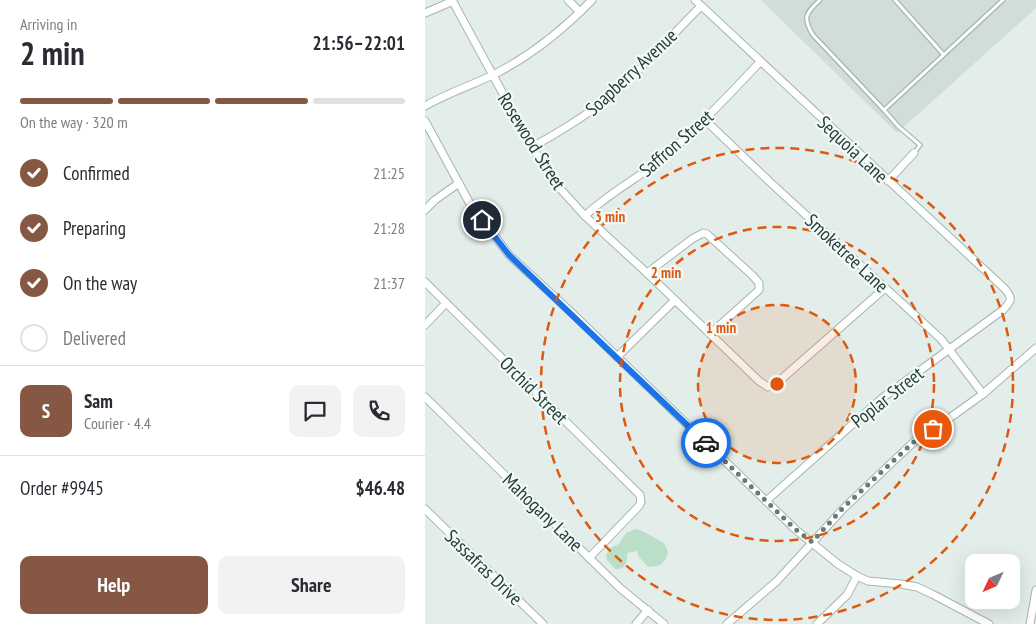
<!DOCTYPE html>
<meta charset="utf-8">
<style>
body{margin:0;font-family:"PT Sans Narrow",sans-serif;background:#f2f2f3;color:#2b2b33;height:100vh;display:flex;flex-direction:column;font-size:19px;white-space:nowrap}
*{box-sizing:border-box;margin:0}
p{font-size:16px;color:#7c7c81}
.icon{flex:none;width:28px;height:28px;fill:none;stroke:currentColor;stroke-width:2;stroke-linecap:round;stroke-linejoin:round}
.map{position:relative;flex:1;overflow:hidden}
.sheet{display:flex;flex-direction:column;background:#fff;width:425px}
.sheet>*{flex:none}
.needle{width:32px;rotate:226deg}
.tools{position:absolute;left:540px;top:554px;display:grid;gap:10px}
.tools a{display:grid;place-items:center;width:55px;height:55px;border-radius:10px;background:#fff;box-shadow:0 5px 20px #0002;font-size:25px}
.pin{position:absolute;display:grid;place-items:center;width:42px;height:42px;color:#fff;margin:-21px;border:2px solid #fff;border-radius:50%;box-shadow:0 1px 5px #0007}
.courier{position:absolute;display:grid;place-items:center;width:50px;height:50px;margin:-25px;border:4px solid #1a73e8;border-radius:50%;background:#fff;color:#222;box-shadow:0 1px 6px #0007}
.headline em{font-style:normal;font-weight:700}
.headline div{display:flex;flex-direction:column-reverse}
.headline{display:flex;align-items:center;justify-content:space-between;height:85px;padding:0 20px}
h1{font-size:32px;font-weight:700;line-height:38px}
.bar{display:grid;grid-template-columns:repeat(4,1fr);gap:8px 5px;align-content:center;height:60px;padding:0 20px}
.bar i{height:6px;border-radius:4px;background:#e1e1e2}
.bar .on{background:#865844}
.bar p{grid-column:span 4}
.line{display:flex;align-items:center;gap:12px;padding:0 20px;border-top:1px solid #e1e1e2}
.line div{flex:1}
.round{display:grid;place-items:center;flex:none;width:52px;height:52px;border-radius:10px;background:#f2f2f3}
ol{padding:0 20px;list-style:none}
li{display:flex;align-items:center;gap:15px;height:55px}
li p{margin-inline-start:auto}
li .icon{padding:5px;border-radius:50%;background:#865844;color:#fff;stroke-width:4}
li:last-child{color:#7c7c81}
li i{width:28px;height:28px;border:2px solid #e1e1e2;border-radius:50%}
.button{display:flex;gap:10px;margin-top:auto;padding:10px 20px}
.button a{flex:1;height:58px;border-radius:10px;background:#865844;color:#fff;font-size:20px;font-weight:700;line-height:58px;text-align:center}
.button a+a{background:#f2f2f3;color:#2b2b33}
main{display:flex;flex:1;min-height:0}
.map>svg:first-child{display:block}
.built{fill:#d1ddd8}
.green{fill:#bbdec8}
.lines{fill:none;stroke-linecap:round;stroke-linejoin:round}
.lane-casing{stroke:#a5b5b1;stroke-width:5.5}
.street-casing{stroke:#a5b5b1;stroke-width:9}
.lane{stroke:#fff;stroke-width:3}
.street{stroke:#fff;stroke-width:7}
.done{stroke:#667c77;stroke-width:5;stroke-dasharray:0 9}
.route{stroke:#1a73e8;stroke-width:6}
.ring{fill:none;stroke:#de580e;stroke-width:2.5;stroke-dasharray:9 6}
.labels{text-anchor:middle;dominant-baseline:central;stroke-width:4.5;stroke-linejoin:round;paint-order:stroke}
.street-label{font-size:19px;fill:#223f3a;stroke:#f3f9f7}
.centre{fill:#de580e;stroke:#f3f9f7;stroke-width:2.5}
.ring-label{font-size:15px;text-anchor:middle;font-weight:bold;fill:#de580e;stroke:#f3f9f7;stroke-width:4.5;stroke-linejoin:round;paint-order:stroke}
</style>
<main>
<section class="sheet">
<div class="headline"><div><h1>2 min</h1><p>Arriving in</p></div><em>21:56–22:01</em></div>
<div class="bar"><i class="on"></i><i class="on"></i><i class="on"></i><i></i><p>On the way · 320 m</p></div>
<ol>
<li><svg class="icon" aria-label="check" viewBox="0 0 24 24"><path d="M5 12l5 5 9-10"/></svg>Confirmed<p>21:25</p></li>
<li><svg class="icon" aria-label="check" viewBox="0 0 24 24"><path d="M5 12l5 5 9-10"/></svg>Preparing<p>21:28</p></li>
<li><svg class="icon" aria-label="check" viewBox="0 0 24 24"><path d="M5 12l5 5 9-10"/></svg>On the way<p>21:37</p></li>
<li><i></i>Delivered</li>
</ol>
<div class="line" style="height:90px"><b class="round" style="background:#865844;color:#fff">S</b><div><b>Sam</b><p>Courier · 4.4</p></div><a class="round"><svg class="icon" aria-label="chat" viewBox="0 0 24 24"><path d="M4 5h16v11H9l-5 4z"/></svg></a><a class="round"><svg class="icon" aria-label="phone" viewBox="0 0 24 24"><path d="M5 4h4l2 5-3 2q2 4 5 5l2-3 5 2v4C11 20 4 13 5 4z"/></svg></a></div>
<div class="line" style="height:65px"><div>Order #9945</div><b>$46.48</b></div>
<div class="button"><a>Help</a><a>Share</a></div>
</section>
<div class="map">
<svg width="611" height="624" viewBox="0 0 611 624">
<rect width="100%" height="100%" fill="#e3ede9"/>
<!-- built -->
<path class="built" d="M336 0H611V8L472 133Z"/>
<!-- green -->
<path class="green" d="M211 529C218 530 231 539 239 543L243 552C241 563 235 567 223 567L214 557 212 551 202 553C203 562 201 570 190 569L182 560 181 555 187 547 194 544 201 533Z"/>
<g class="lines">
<!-- lane casing -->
<g class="lane-casing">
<g id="lane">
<path d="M395 0C381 13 377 17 388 35L459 110"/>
<path d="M470 0 518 54"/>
<path d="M490 152 495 145 473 126 459 110 578 0"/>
</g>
</g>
<!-- street casing -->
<g class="street-casing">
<g id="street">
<path d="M27 0 107 147 130 183 160 216 222 273 334 381 343 387 352 383 460 288"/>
<path d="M143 0 155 12"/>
<path d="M270 0 579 288C589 299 586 301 578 310L456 399 341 501"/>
<path d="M0 13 28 1"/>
<path d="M0 106C21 94 44 86 66 76 104 57 137 31 167 0"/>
<path d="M279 119 346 183 516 339 558 394"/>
<path d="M0 121 44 202 84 255 145 311 370 529 413 564 432 576 443 581 476 584 492 587 507 594 564 624"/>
<path d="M107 147C129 135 151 122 171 107 210 78 242 40 276 6"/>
<path d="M463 181 489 153"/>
<path d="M0 210 10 200 34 183"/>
<path d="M160 216C181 195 210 180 234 161 270 131 303 96 335 62"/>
<path d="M222 273 267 239 278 233 282 234 328 276 334 283V290L285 334"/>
<path d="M0 282 215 495 216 502 214 506 164 558"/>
<path d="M0 325 21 303"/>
<path d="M192 357 250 300"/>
<path d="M0 397 195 588 239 624"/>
<path d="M0 509 118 624"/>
<path d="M211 624 223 610"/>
<path d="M302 624 352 581 419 508 494 437 522 420 558 394 611 348"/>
<path d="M392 624 422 595 432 576"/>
<path d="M605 624 611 590"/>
</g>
</g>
<!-- lane -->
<use href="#lane" class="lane"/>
<!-- street -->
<use href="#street" class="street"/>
</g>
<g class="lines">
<!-- done -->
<path class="done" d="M281 443 370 529 387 542 418 508 494 437 508 429"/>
<!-- route -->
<path class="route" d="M57 220 84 255 281 443"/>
</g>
<!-- distance rings -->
<circle cx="352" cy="384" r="79" fill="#de580e" fill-opacity=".12"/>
<g class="ring">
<circle cx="352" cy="384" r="79"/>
<circle cx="352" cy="384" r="157"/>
<circle cx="352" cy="384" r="236"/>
</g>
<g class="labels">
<!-- street labels -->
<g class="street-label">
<text transform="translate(206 72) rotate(-43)">Soapberry Avenue</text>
<text transform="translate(107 141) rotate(58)">Rosewood Street</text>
<text transform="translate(251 143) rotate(-41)">Saffron Street</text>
<text transform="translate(428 149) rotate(43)">Sequoia Lane</text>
<text transform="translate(422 253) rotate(43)">Smoketree Lane</text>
<text transform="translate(109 390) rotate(45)">Orchid Street</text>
<text transform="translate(462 397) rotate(-38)">Poplar Street</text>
<text transform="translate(118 512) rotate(44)">Mahogany Lane</text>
<text transform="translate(59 567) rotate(44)">Sassafras Drive</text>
</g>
</g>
<circle cx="352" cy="384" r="8" class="centre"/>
<g class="ring-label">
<text x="185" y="222">3 min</text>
<text x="241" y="278">2 min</text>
<text x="296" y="333">1 min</text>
</g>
</svg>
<div class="tools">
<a><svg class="needle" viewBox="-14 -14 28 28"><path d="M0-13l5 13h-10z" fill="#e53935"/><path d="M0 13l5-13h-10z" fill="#7c7c81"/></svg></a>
</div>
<div class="pin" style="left:508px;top:429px;background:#ea580c"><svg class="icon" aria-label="bag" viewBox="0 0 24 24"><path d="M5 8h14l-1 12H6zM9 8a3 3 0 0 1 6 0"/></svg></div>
<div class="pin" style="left:57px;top:220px;background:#1f2937"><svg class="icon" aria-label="home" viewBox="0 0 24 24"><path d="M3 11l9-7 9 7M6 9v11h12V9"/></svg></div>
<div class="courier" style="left:281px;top:443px"><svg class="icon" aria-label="car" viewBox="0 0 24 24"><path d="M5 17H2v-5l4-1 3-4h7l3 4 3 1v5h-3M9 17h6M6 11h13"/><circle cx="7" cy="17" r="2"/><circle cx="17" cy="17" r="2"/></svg></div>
</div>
</main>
